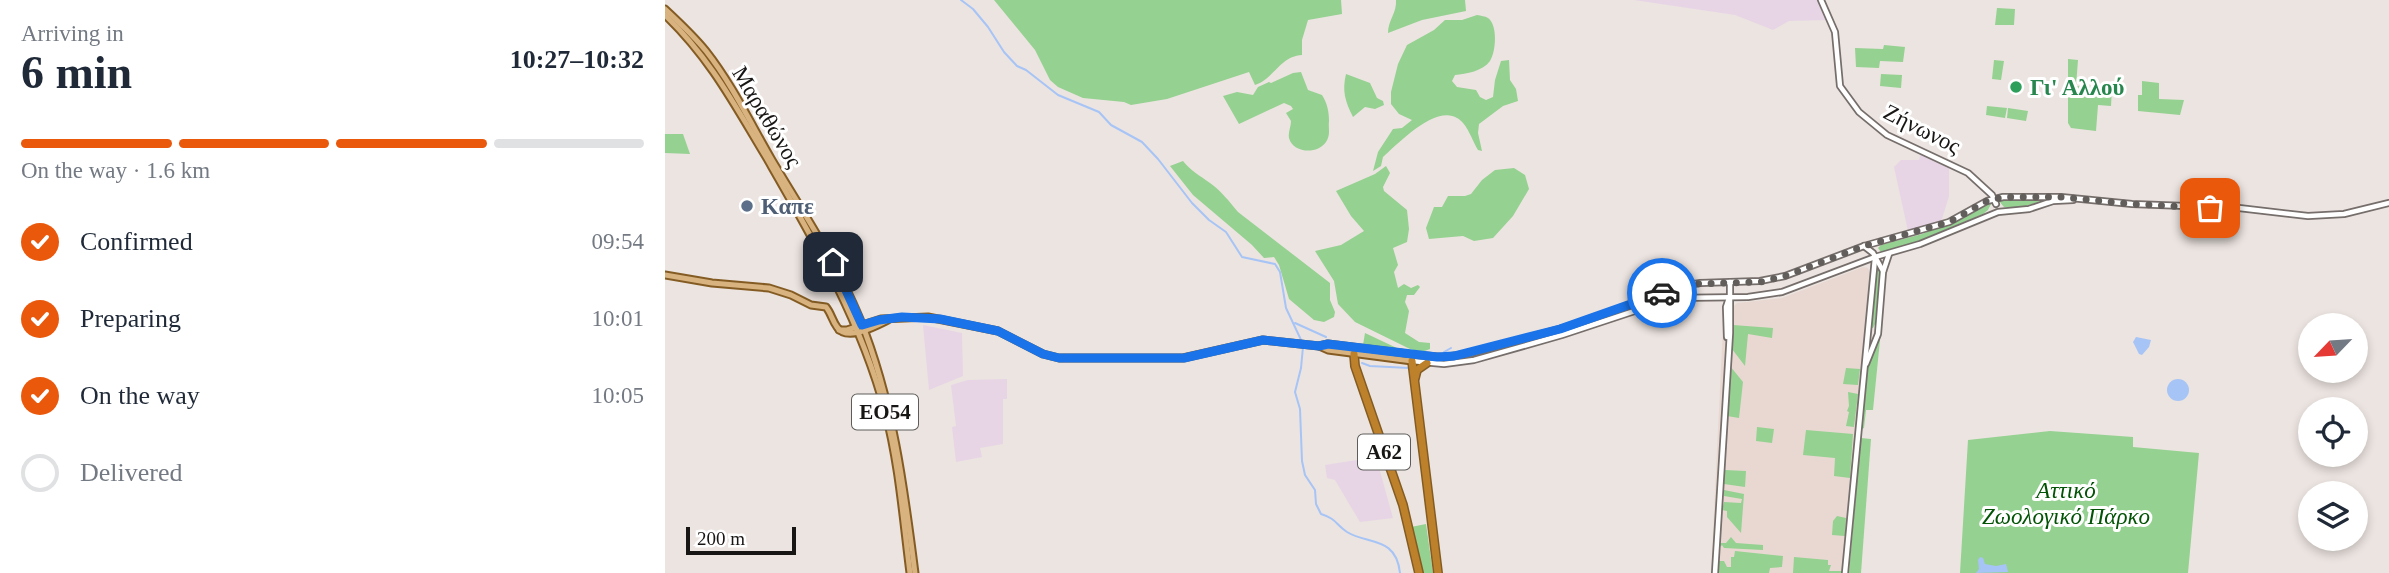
<!DOCTYPE html>
<meta charset="utf-8">
<style>
body{margin:0;font-family:"Times New Roman",serif;background:#f6f6f7;color:#1f2937;height:100vh;display:flex;flex-direction:column;font-size:26px;white-space:nowrap}
*{box-sizing:border-box;margin:0}
p{font-size:23px;color:#747a83}
.icon{flex:none;width:38px;height:38px;fill:none;stroke:currentColor;stroke-width:2;stroke-linecap:round;stroke-linejoin:round}
.map{position:relative;flex:1;overflow:hidden}
.details{display:flex;flex-direction:column;background:#fff;width:665px}
.details>*{flex:none}
.needle{width:46px;rotate:245deg}
.tools{position:absolute;left:1633px;top:313px;display:grid;gap:14px}
.tools a{display:grid;place-items:center;width:70px;height:70px;border-radius:50%;background:#fff;box-shadow:0 4px 10px #0003;font-size:35px}
.scale{position:absolute;left:21px;bottom:18px;width:110px;box-sizing:border-box;padding-left:7px;border:4px solid #181614;border-top:0;font-size:19px;line-height:24px;white-space:nowrap;color:#181614;-webkit-text-stroke:5px #fff;paint-order:stroke}
.pin{position:absolute;display:grid;place-items:center;width:60px;height:60px;color:#fff;margin:-30px;border-radius:14px;box-shadow:0 4px 10px #0006}
.courier{position:absolute;display:grid;place-items:center;width:70px;height:70px;margin:-35px;border:5px solid #1a73e8;border-radius:50%;background:#fff;color:#222;box-shadow:0 2px 9px #0007}
.summary em{font-style:normal;font-weight:700}
.summary div{display:flex;flex-direction:column-reverse}
.summary{display:flex;align-items:center;justify-content:space-between;height:119px;padding:0 21px}
h1{font-size:46px;font-weight:700;line-height:52px}
.bar{display:grid;grid-template-columns:repeat(4,1fr);gap:10px 7px;align-content:center;height:84px;padding:0 21px}
.bar i{height:9px;border-radius:5px;background:#e0e1e3}
.bar .active{background:#ea580c}
.bar p{grid-column:span 4}
ol{padding:0 21px;list-style:none}
li{display:flex;align-items:center;gap:21px;height:77px}
li p{margin-inline-start:auto}
li .icon{padding:7px;border-radius:50%;background:#ea580c;color:#fff;stroke-width:4}
li:last-child{color:#747a83}
li i{width:38px;height:38px;border:4px solid #e0e1e3;border-radius:50%}
main{display:flex;flex:1;min-height:0}
.map>svg:first-child{display:block}
.built{fill:#e8d8d1}
.industrial{fill:#e7d5e6}
.green{fill:#95d191}
.water{fill:#a7c4f6}
.lines{fill:none;stroke-linecap:round;stroke-linejoin:round}
.stream{stroke:#a7c4f6;stroke-width:2}
.minor-casing{stroke:#756e6b;stroke-width:8}
.major-casing{stroke:#845c23;stroke-width:9}
.highway-casing{stroke:#845c23;stroke-width:10}
.minor{stroke:#fff;stroke-width:4.5}
.major{stroke:#d8b380;stroke-width:5}
.highway{stroke:#be812b;stroke-width:7}
.done{stroke:#625e5b;stroke-width:7;stroke-dasharray:0 12.6}
.route{stroke:#1a73e8;stroke-width:9}
.leisure-dot{fill:#2e9e5b;stroke:#fff;stroke-width:2.5}
.service-dot{fill:#5c6f8a;stroke:#fff;stroke-width:2.5}
.labels{text-anchor:middle;dominant-baseline:central;stroke-width:6;stroke-linejoin:round;paint-order:stroke}
.shield{fill:#fff;stroke:#5d5c5a;stroke-width:2}
.shield-label{font-size:21px;font-weight:bold;fill:#181614}
.leisure-label{font-size:23px;font-weight:bold;fill:#27864d;stroke:#fff;text-anchor:start}
.street-label{font-size:23px;fill:#181614;stroke:#fff}
.service-label{font-size:23px;font-weight:bold;fill:#4e5e75;stroke:#fff;text-anchor:start}
.park-label{font-size:23px;font-style:italic;fill:#025305;stroke:#fff}
</style>
<main>
<section class="details">
<div class="summary"><div><h1>6 min</h1><p>Arriving in</p></div><em>10:27–10:32</em></div>
<div class="bar"><i class="active"></i><i class="active"></i><i class="active"></i><i></i><p>On the way · 1.6 km</p></div>
<ol>
<li><svg class="icon" aria-label="check" viewBox="0 0 24 24"><path d="M5 12l5 5 9-10"/></svg>Confirmed<p>09:54</p></li>
<li><svg class="icon" aria-label="check" viewBox="0 0 24 24"><path d="M5 12l5 5 9-10"/></svg>Preparing<p>10:01</p></li>
<li><svg class="icon" aria-label="check" viewBox="0 0 24 24"><path d="M5 12l5 5 9-10"/></svg>On the way<p>10:05</p></li>
<li><i></i>Delivered</li>
</ol>
</section>
<div class="map">
<svg width="1724" height="573" viewBox="0 0 1724 573">
<rect width="100%" height="100%" fill="#ece4e0"/>
<!-- built -->
<path class="built" d="M1198 267 1203 268 1205 273 1197 352 1203 367 1184 573H1046L1059 307H1068L1072 303 1117 298Z"/>
<!-- industrial -->
<g class="industrial">
<path d="M969 0H1153L1164 20 1124 21 1108 30 1070 15Z"/>
<path d="M1257 149 1284 161V196L1276 222 1243 231 1229 167 1236 160H1254Z"/>
<path d="M258 325 297 333 298 376 264 390Z"/>
<path d="M342 379V399H338V444L315 448 317 457 291 462 287 427 291 426 286 385 303 380Z"/>
<path d="M711 457 728 518 695 522 670 480 662 478 660 465Z"/>
</g>
<!-- green -->
<g class="green">
<path d="M329 0H676L677 14 643 20 637 40V55C615 56 609 79 590 85L584 72 502 99 466 105 459 102 418 98 393 87 385 80 370 50Z"/>
<path d="M731 0H800L801 11 757 20 723 33C723 20 732 13 731 0Z"/>
<path d="M1332 8 1350 9 1349 25H1330Z"/>
<path d="M812 15C816 16 820 16 823 18 833 25 831 52 825 61 818 71 801 74 790 75L787 81 792 87 811 90 815 97 821 100 828 97 830 80 836 61 844 60 845 80 851 89 853 101 838 106 814 124 813 133 817 151 813 150C807 140 802 123 792 118 770 105 734 143 718 157L716 166 708 171 713 152 728 129 737 128 747 120 734 114 726 104V92L733 64 742 45 769 30 780 20H797Z"/>
<path d="M1219 45 1240 47 1238 62 1215 61 1214 68 1191 67 1190 48 1218 49Z"/>
<path d="M1403 59 1413 60 1411 86 1447 88 1446 106 1433 105 1431 131 1406 128 1403 123Z"/>
<path d="M1329 60 1339 61 1336 80 1327 79Z"/>
<path d="M636 72 643 90 657 95C662 103 664 111 664 121 663 129 666 134 661 142 652 155 628 153 624 138 623 132 626 127 626 121L621 113 628 109 626 106 619 103 574 124 558 96 572 92 588 95 593 87 604 82 606 83 628 73Z"/>
<path d="M681 74 705 83 712 98 718 101 719 105 710 109 700 107 688 117C680 101 677 91 681 74Z"/>
<path d="M1216 74 1237 75 1236 88 1215 86Z"/>
<path d="M1477 81 1494 83V99L1519 100 1515 115 1473 111V95H1477Z"/>
<path d="M1322 106 1342 108 1340 118 1321 115Z"/>
<path d="M1343 108 1363 111 1361 121 1342 118Z"/>
<path d="M0 134H18L25 154 0 153Z"/>
<path d="M518 161C526 171 534 175 545 183 556 191 564 201 573 212L665 283V300L670 312 669 317 659 322 649 320 624 299 614 265 609 257 599 258 587 245 528 195 505 166Z"/>
<path d="M721 166 725 173 718 187 719 191 742 210 744 229 742 242 728 248 733 265 729 272 733 288 739 284 746 288 753 285 755 287 749 295H742L740 302 744 311 740 333 754 342 765 343V349L757 352 745 349 690 322 673 304 669 281 650 251 676 245 699 231 686 216 671 191 710 174Z"/>
<path d="M849 168 860 175 864 189 848 216 828 238 809 241 798 236 764 239 761 228 769 207H777L783 196H800L806 194 817 180 830 170Z"/>
<path d="M1385 198 1358 207H1339L1334 201 1335 199Z"/>
<path d="M1327 202 1323 210 1318 214 1246 244 1216 252 1213 248 1216 245 1257 234 1290 221Z"/>
<path d="M1211 265 1215 271 1210 324 1208 328H1204Z"/>
<path d="M1068 325 1108 328 1107 338 1083 334 1080 366 1067 349Z"/>
<path d="M1216 330 1208 410H1201L1199 428 1197 429 1203 367Z"/>
<path d="M700 333 736 350 698 345Z"/>
<path d="M1065 366 1078 382 1074 418 1062 416Z"/>
<path d="M1181 368 1195 369 1193 385 1178 384Z"/>
<path d="M1183 392 1193 394 1189 427 1181 426 1184 412 1182 411 1184 406Z"/>
<path d="M1092 427 1109 429 1107 443 1091 441Z"/>
<path d="M1141 430 1188 434 1185 478 1169 476 1170 458 1138 455Z"/>
<path d="M1385 431 1468 437V447L1534 453 1523 573H1295L1303 440Z"/>
<path d="M1196 438 1206 439 1196 573H1184Z"/>
<path d="M1060 470 1081 471 1080 487 1059 484Z"/>
<path d="M1059 490 1079 494 1076 533 1062 517V511L1057 510 1059 502 1076 503 1077 499 1059 496Z"/>
<path d="M1172 516 1181 518 1180 536 1167 535 1168 521Z"/>
<path d="M761 524 768 573H756L746 527Z"/>
<path d="M1066 537 1071 543 1098 545V550L1059 548 1057 545 1055 547V543H1061Z"/>
<path d="M1070 551 1118 556 1117 567 1105 568 1104 573H1054V561H1059L1062 567H1066V557H1069Z"/>
<path d="M1129 557 1163 560V565H1166L1164 571H1177L1176 573H1128Z"/>
</g>
<!-- water -->
<g class="water">
<path d="M1471 337 1486 340 1484 347 1477 355 1474 354 1468 342Z"/>
<circle cx="1513" cy="390" r="11"/>
<path d="M1315 557 1318 558 1320 564 1331 566 1341 564 1343 572 1311 573 1314 569 1313 560Z"/>
</g>
<g class="lines">
<!-- stream -->
<g class="stream">
<path d="M296 0 308 9 323 27 339 52 352 66 361 70 393 95 434 112 446 125 477 142 493 159 527 203 544 220 561 232 577 257 610 264 615 272 621 308 637 342"/>
<path d="M630 323 661 337"/>
<path d="M638 347 636 368 630 392 635 409 637 461 640 475 650 490 651 504 656 514C672 519 670 524 682 532 703 545 731 536 735 573"/>
<path d="M779 352 786 348"/>
<path d="M697 363 705 366 744 368"/>
</g>
<!-- minor casing -->
<g class="minor-casing">
<g id="minor">
<path d="M1156 0 1170 32 1175 86 1194 112 1222 135 1303 173 1327 195 1331 204"/>
<path d="M1199 246 1208 253 1218 271"/>
<path d="M1062 337 1061 307 1064 298"/>
<path d="M743 354 779 357 807 353 901 327 1018 286 1035 283 1095 281 1120 276 1199 246 1284 222 1322 201 1338 197H1396L1467 204 1574 208 1643 216 1679 214 1724 203"/>
<path d="M747 361 779 364 809 360 897 335 1009 298 1083 297 1117 292 1210 257 1255 244 1333 212 1364 209 1388 201 1408 200"/>
<path d="M1201 364 1213 334 1218 272 1224 254"/>
<path d="M1050 573 1065 333V282"/>
<path d="M1180 573 1210 258"/>
</g>
</g>
<!-- major casing -->
<g class="major-casing">
<g id="major">
<path d="M0 9C14 22 29 36 41 51 67 84 86 124 107 160 138 212 172 263 195 319 228 401 239 486 250 573"/>
<path d="M0 15C45 58 69 104 101 157 147 237 196 320 220 411 234 464 238 519 245 573"/>
<path d="M0 275 47 283 104 288 126 295 146 305 161 307C166 313 167 320 172 327 182 342 211 326 223 320"/>
<path d="M174 330H182L216 319 263 317 333 331 378 354 394 358H518L598 340 654 346 663 344 743 354 747 361"/>
<path d="M654 346 663 350 747 361"/>
</g>
</g>
<!-- highway casing -->
<g class="highway-casing">
<g id="highway">
<path d="M689 354 690 366 738 505 754 573"/>
<path d="M747 361 773 573"/>
<path d="M750 378 752 370 762 363"/>
</g>
</g>
<!-- minor -->
<use href="#minor" class="minor"/>
<!-- major -->
<use href="#major" class="major"/>
<!-- highway -->
<use href="#highway" class="highway"/>
</g>
<g class="lines">
<!-- done -->
<path class="done" d="M997 293 1028 284 1095 282 1120 276 1199 246 1284 222 1322 201 1338 197H1396L1467 204 1545 208"/>
<!-- route -->
<path class="route" d="M168 262 197 325 214 320 237 317 275 319 333 331 378 354 394 358H519L598 340 654 346 663 344 772 357 789 356 895 329 997 293"/>
</g>
<!-- markers -->
<circle class="leisure-dot" cx="1351" cy="87" r="7"/>
<circle class="service-dot" cx="82" cy="206" r="7"/>
<g class="labels">
<!-- shield labels -->
<g class="shield">
<rect x="187" y="394.5" width="66" height="35" rx="5"/>
<rect x="693" y="434.5" width="52" height="35" rx="5"/>
</g>
<g class="shield-label">
<text x="220" y="412">ΕΟ54</text>
<text x="719" y="452">Α62</text>
</g>
<!-- leisure labels -->
<g class="leisure-label">
<text x="1365" y="87">Γι' Αλλού</text>
</g>
<!-- street labels -->
<g class="street-label">
<text transform="translate(102 117) rotate(59)">Μαραθώνος</text>
<text transform="translate(1257 129) rotate(27)">Ζήνωνος</text>
</g>
<!-- service labels -->
<g class="service-label">
<text x="96" y="206">Καπε</text>
</g>
<!-- park labels -->
<g class="park-label">
<text x="1401" y="490">Αττικό<tspan x="1401" dy="26">Ζωολογικό Πάρκο</tspan></text>
</g>
</g>
</svg>
<div class="tools">
<a><svg class="needle" viewBox="-14 -14 28 28"><path d="M0-13l5 13h-10z" fill="#e53935"/><path d="M0 13l5-13h-10z" fill="#747a83"/></svg></a>
<a><svg class="icon" aria-label="locate" viewBox="0 0 24 24"><circle cx="12" cy="12" r="6"/><path d="M12 2v4M12 18v4M2 12h4M18 12h4"/></svg></a>
<a><svg class="icon" aria-label="layers" viewBox="0 0 24 24"><path d="M12 4l9 5-9 5-9-5zM3 14l9 5 9-5"/></svg></a>
</div>
<div class="scale">200 m</div>
<div class="pin" style="left:1545px;top:208px;background:#ea580c"><svg class="icon" aria-label="bag" viewBox="0 0 24 24"><path d="M5 8h14l-1 12H6zM9 8a3 3 0 0 1 6 0"/></svg></div>
<div class="pin" style="left:168px;top:262px;background:#1f2937"><svg class="icon" aria-label="home" viewBox="0 0 24 24"><path d="M3 11l9-7 9 7M6 9v11h12V9"/></svg></div>
<div class="courier" style="left:997px;top:293px"><svg class="icon" aria-label="car" viewBox="0 0 24 24"><path d="M5 17H2v-5l4-1 3-4h7l3 4 3 1v5h-3M9 17h6M6 11h13"/><circle cx="7" cy="17" r="2"/><circle cx="17" cy="17" r="2"/></svg></div>
</div>
</main>
